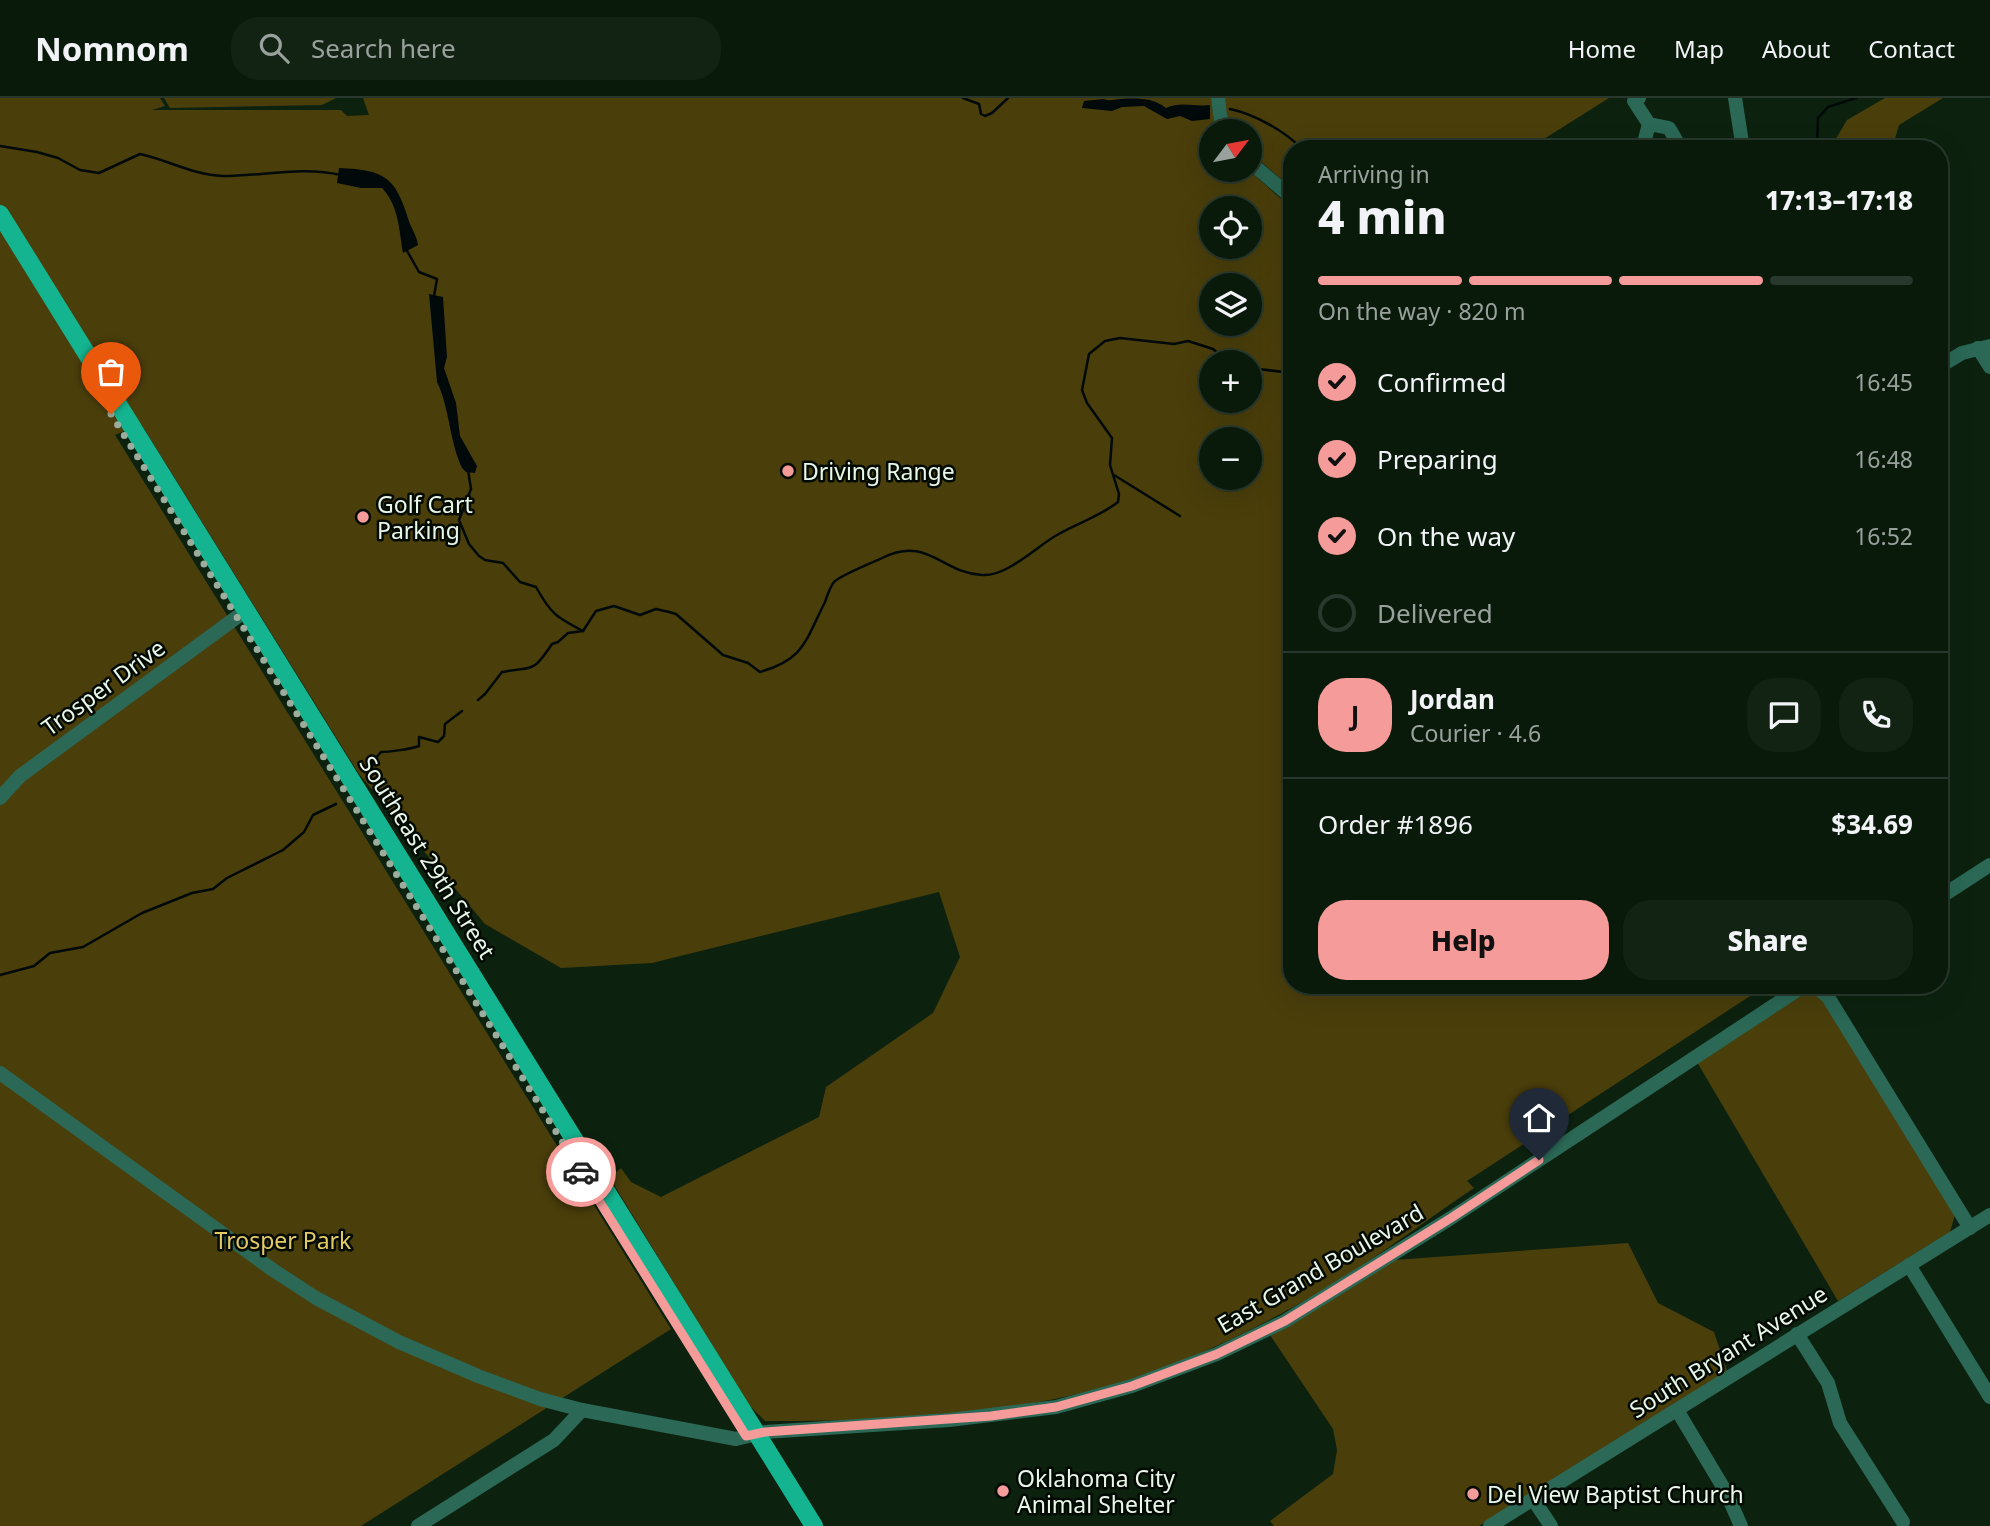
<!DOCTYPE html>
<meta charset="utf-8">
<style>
body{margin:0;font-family:"Noto Sans",sans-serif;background:#122314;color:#f1f3f6;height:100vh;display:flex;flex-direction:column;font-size:26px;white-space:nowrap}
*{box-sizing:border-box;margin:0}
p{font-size:23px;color:#99a19d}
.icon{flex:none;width:38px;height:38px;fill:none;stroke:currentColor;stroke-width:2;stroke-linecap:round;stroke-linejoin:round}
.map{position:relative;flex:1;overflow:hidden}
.details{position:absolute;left:1283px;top:42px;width:665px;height:854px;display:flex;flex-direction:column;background:#091a0b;border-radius:28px;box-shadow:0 7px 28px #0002,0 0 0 2px #29382c}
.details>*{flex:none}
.needle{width:46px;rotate:58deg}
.controls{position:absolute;left:1199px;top:21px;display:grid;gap:14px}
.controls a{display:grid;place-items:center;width:63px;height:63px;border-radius:50%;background:#091a0b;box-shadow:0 7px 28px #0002,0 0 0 2px #29382c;font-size:35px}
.pin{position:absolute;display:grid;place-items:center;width:60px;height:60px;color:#fff;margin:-72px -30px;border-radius:50% 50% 50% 0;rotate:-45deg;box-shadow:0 0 7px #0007}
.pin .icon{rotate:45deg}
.courier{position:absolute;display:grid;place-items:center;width:70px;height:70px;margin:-35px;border:5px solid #f59b99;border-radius:50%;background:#fff;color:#222;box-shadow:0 2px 9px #0007}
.overview em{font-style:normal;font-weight:800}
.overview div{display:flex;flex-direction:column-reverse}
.overview{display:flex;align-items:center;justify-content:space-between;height:119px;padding:0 35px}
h1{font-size:46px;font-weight:800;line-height:52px}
.bar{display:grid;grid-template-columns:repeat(4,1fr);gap:10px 7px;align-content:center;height:84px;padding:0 35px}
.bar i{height:9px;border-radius:5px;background:#29382c}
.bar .active{background:#f59b99}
.bar p{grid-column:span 4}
.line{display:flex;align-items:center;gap:18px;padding:0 35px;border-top:2px solid #29382c}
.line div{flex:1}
.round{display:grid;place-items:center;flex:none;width:74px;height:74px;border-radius:28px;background:#122314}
ol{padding:0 35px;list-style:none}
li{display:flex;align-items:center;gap:21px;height:77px}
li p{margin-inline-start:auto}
li .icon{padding:7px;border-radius:50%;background:#f59b99;color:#111;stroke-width:4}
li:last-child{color:#99a19d}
li i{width:38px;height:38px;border:4px solid #29382c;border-radius:50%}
.primary-button{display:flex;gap:14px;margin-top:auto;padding:14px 35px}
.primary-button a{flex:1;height:80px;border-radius:28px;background:#f59b99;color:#111;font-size:28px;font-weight:800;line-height:80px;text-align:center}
.primary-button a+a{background:#122314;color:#f1f3f6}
header{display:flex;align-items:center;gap:42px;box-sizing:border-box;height:98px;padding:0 35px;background:#091a0b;border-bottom:2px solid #29382c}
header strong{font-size:33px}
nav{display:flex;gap:38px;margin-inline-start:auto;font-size:24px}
.search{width:490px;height:63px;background:#122314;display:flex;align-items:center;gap:18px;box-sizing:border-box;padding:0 24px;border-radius:28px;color:#99a19d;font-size:26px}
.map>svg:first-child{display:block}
.green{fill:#4a3e0b;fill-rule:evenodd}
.water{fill:#01090a}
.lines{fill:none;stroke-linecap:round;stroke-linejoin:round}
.stream{stroke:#01090a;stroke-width:2.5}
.minor{stroke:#2b6856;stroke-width:14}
.major{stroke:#14b490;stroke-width:18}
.done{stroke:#9cac9d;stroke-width:7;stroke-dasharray:0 12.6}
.route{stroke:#f59b99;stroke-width:9}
.poi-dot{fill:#f59b99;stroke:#030903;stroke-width:2.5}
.labels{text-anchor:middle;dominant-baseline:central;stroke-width:5;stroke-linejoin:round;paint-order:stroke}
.poi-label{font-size:23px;fill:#e9f7e9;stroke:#030903;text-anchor:start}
.street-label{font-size:23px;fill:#e9f7e9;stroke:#030903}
.park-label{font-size:23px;fill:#e2ca65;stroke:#030903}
</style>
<header>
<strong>Nomnom</strong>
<div class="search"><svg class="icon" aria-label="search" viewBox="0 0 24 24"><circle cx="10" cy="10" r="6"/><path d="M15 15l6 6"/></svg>Search here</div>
<nav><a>Home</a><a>Map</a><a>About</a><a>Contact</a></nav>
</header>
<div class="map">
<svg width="1990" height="1428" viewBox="0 0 1990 1428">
<rect width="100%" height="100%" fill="#0c220f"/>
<!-- green -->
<g class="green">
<path d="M0 0H160L165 8 152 12H341L347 18 369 17 363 0H1211L1215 33H1211V72H1249L1291 110 1292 887H1767L1467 1083 1474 1090C1422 1125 1370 1165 1316 1196 1268 1224 1215 1251 1163 1270 1037 1318 898 1323 765 1323L746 1304 610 1080 621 1070 631 1084 661 1099 819 1019 826 989 933 915 960 859 939 794 652 865 561 870 485 826 359 676 141 326 115 337 671 1231 361 1428H0ZM1211 110H1250V149H1211ZM1211 187H1250V226H1211ZM1211 264H1250V303H1211ZM1211 341H1250V380H1211Z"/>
<path d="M164 0H336L322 7 170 10Z"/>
<path d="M1224 0H1609L1528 51H1292L1291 90 1250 54V33H1232L1228 27Z"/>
<path d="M1885 0H1943L1899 27 1892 51H1830L1847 22Z"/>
<path d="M1809 895 1820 898 1955 1117 1950 1134 1838 1203 1697 964 1797 899Z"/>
<path d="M1628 1145 1658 1205 1714 1234 1727 1273 1479 1428H1274L1270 1423 1333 1376 1337 1352 1333 1331 1270 1237 1394 1162Z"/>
</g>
<!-- water -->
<g class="water">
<path d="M1104 1C1111 4 1114 1 1121 1 1138 0 1153 0 1166 10 1181 3 1194 9 1210 7V21L1192 23 1180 18 1167 21 1144 8 1122 9 1112 13 1082 10 1084 3Z"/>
<path d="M339 70C387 72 396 80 410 126 413 133 417 139 418 147L403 155C399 132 399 108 382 90H361L337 85Z"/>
<path d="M429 196 443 199 447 259 444 270 456 305 460 338 477 368 475 375 466 374 462 370C449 342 450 311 437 284Z"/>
</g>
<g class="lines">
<!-- stream -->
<g class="stream">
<path d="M963 0 979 6 981 16 985 18 992 15 1008 0"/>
<path d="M1230 11C1254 16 1285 33 1302 51"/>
<path d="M0 48 37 54 58 60 80 72 99 75 140 56C168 62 193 77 223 78 262 78 302 68 341 77"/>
<path d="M1817 51 1818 20 1828 9 1856 0"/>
<path d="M406 151 419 174 437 181 434 198"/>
<path d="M1250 270 1292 275"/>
<path d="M468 372 471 391 459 422 469 446 479 458 485 462 503 465 520 484 536 489C551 516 556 519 583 533"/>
<path d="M1114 377 1180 418"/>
<path d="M583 533 596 513 614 508 640 517 656 511 669 514 676 516 723 557 748 565 760 574C805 561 805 543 825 504 827 498 830 489 834 484 841 477 872 465 882 460 928 437 941 475 982 477 1007 479 1037 448 1057 437 1077 425 1099 419 1118 404L1119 396 1110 367 1112 340 1087 305 1082 292 1089 256 1105 243 1120 240 1174 246 1188 243 1213 251 1229 264"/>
<path d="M478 602 485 596 502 574C534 568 532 576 552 546L558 544 568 535 583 533"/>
<path d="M369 684 373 663 381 654C388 654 412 651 419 648V639L438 644 444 638 445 626 462 613"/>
<path d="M0 877 34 868 50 855 83 849 142 815 192 795 213 791 227 780 283 752 304 734 313 717 336 706"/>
</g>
<!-- minor -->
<g class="minor">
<path d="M1218 0 1222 33"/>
<path d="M1639 0 1634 3 1649 26 1644 45 1648 51"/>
<path d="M1735 0 1743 51"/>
<path d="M1649 26 1669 30 1676 42 1672 51"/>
<path d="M1250 64 1292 100"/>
<path d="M1978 250 1990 269"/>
<path d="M1939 269 1962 255 1990 248"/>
<path d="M0 700 20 678 237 519"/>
<path d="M1939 800 1990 767"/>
<path d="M1814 887 1828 899 1970 1130"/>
<path d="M0 975 273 1172 316 1200 399 1244 478 1278 540 1301 582 1312 736 1341 765 1334 949 1322 1056 1309 1132 1288 1217 1256 1285 1223 1451 1120 1805 887"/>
<path d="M1909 1167 1990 1299"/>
<path d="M1797 1236 1828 1285 1840 1325 1903 1424"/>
<path d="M1677 1312 1726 1394 1741 1428"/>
<path d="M1533 1401 1551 1428"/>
<path d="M418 1428 554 1342 582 1312"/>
<path d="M1490 1428 1990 1117"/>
</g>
<!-- major -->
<path class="major" d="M0 116 814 1428"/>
</g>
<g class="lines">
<!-- done -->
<path class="done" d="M111 316 581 1074"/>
<!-- route -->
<path class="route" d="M581 1074 746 1338 765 1334 991 1318 1056 1309 1132 1288 1217 1256 1285 1223 1451 1120 1539 1062"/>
</g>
<!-- markers -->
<g class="poi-dot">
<circle cx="788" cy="373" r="7"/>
<circle cx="363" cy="419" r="7"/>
<circle cx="1003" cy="1393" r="7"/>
<circle cx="1473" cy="1396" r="7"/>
</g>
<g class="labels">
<!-- poi labels -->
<g class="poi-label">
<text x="802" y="373">Driving Range</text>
<text x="377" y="406">Golf Cart<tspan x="377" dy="26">Parking</tspan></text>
<text x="1017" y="1380">Oklahoma City<tspan x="1017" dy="26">Animal Shelter</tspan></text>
<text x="1487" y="1396">Del View Baptist Church</text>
</g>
<!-- street labels -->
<g class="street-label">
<text transform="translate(103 589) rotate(-36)">Trosper Drive</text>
<text transform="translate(428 759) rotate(58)">Southeast 29th Street</text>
<text transform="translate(1320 1170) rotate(-30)">East Grand Boulevard</text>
<text transform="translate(1728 1253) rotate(-32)">South Bryant Avenue</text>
</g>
<!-- park labels -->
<g class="park-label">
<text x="283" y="1142">Trosper Park</text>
</g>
</g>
</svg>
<div class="controls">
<a><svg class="needle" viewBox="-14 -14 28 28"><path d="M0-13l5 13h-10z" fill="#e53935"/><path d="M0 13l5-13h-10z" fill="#99a19d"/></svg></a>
<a><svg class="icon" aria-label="locate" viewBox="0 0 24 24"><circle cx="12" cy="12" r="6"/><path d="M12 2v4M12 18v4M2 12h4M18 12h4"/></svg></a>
<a><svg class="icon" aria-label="layers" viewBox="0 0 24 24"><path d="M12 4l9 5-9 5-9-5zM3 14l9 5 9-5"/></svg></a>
<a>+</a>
<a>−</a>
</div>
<div class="pin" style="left:111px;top:316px;background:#ea580c"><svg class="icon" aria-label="bag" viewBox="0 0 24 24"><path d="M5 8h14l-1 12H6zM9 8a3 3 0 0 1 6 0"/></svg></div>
<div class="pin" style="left:1539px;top:1062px;background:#1f2937"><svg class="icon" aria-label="home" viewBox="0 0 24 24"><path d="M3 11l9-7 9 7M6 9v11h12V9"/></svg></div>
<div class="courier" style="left:581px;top:1074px"><svg class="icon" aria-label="car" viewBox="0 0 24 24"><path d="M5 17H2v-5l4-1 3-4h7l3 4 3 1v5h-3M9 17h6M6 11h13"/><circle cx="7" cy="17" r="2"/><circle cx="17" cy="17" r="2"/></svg></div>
<section class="details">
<div class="overview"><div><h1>4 min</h1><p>Arriving in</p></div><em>17:13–17:18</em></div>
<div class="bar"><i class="active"></i><i class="active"></i><i class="active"></i><i></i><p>On the way · 820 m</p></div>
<ol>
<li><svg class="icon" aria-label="check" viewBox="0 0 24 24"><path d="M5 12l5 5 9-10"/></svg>Confirmed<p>16:45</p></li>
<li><svg class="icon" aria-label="check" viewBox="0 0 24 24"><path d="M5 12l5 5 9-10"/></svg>Preparing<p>16:48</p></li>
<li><svg class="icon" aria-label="check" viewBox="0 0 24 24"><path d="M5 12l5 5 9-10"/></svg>On the way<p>16:52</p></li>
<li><i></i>Delivered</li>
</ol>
<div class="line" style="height:126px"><b class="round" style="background:#f59b99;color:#111">J</b><div><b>Jordan</b><p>Courier · 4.6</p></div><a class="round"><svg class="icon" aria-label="chat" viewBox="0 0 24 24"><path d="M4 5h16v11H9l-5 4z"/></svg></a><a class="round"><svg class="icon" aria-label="phone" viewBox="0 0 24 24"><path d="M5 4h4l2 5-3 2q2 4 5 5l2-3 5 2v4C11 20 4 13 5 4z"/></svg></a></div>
<div class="line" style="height:91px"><div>Order #1896</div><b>$34.69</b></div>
<div class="primary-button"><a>Help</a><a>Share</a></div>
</section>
</div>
